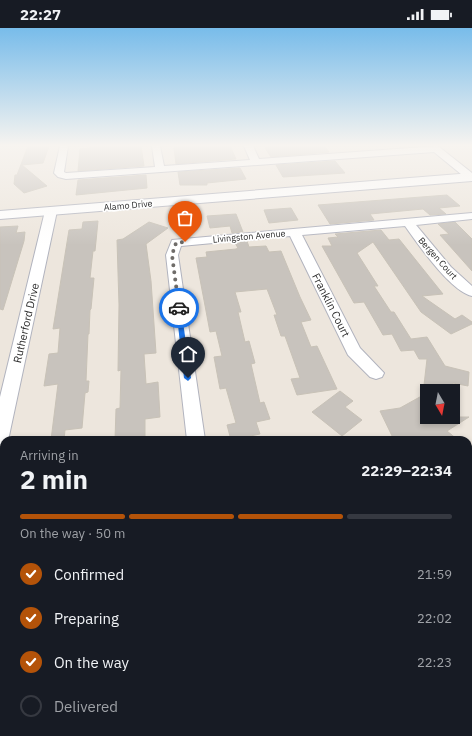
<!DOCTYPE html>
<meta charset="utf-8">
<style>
body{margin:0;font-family:"IBM Plex Sans",sans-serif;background:#242831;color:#f1f3f6;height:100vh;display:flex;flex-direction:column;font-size:15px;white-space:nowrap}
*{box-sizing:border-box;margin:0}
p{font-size:13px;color:#9ea1a6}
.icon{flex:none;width:22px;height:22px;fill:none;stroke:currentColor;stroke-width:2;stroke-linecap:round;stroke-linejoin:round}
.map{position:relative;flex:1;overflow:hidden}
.details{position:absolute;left:0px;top:408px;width:472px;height:300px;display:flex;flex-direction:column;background:#171b24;border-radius:12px 12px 0 0;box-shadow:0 2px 6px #0003}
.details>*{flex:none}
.needle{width:26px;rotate:170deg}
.fabs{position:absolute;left:420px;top:356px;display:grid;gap:8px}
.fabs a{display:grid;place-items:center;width:40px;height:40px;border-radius:0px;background:#171b24;box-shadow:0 2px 6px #0003;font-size:20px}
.pin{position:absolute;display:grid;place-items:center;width:34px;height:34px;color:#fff;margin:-41px -17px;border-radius:50% 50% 50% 0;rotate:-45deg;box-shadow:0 0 4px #0007}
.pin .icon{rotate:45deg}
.courier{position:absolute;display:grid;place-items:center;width:40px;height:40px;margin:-20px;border:3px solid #1a73e8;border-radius:50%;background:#fff;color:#222;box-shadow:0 1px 5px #0007}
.overview em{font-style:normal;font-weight:700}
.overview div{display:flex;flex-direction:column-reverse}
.overview{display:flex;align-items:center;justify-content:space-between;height:68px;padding:0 20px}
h1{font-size:26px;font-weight:700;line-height:30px}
.bar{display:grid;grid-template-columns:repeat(4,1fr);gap:6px 4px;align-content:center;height:48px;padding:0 20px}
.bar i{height:5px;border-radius:3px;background:#363941}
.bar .on{background:#b45309}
.bar p{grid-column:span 4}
ol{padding:0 20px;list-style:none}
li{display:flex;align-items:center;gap:12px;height:44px}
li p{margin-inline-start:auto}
li .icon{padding:4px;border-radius:50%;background:#b45309;color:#fff;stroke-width:4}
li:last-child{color:#9ea1a6}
li i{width:22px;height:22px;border:2px solid #363941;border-radius:50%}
.status{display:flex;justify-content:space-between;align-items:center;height:28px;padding:0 20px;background:#171b24;direction:ltr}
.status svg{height:11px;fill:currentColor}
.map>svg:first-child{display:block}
.building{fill:#c8c3bd;stroke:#c8c2b7}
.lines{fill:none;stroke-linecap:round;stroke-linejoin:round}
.street-casing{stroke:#b1b3be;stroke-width:2}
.secondary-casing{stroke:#b1b3be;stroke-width:2}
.street{fill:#fff;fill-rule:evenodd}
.secondary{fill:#fff;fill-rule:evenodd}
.route{fill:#1a73e8}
.done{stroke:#6f6c69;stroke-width:4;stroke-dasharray:0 7.2}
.labels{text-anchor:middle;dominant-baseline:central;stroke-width:3.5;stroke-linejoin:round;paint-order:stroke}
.far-street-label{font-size:9px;fill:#2b2b2b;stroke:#fff}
.street-label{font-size:11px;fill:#2b2b2b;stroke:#fff}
</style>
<div class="status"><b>22:27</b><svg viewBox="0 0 49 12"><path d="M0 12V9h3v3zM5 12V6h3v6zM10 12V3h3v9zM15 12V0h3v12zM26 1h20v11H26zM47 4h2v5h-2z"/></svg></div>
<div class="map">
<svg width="472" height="708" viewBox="0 0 472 708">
<rect width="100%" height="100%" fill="#ede6dd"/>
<!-- building -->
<g class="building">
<path d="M28 118H49L43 135 22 137 47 158 24 165 14 156 15 147H17Z"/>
<path d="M111 118H141L144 138 78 143 80 121Z"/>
<path d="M179 118H230L236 131 176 136 174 120Z"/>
<path d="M283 118H324L329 124 271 129 265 120Z"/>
<path d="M335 133 345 145 283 149 276 137Z"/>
<path d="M240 140 246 151 207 155V157H180L178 144Z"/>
<path d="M146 147 147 160 76 167 78 152Z"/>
<path d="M447 167 460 178 439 180 446 186 430 187 423 181 370 186 374 192 330 196 318 177Z"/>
<path d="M291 180 298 192 269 195 264 182Z"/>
<path d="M236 186 243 204 232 205 230 198 210 200 207 188Z"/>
<path d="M98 193 95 223H93L90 250H94L91 281 90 282 89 306H88L86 353H89L88 364 85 365 82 400 65 402 64 412H51L58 356 44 358 49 326 58 325 60 300 53 301 69 202 82 201 83 194Z"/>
<path d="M149 194 168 200 146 216 151 253 156 325 144 326 146 356 158 354 160 389 145 391V408L115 412 116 381 120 380 121 342 118 343 119 277 117 212 123 211Z"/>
<path d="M455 194 472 211V243L440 207 449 206 438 196Z"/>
<path d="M18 198 16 205 25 204 24 213 3 282 0 281V199Z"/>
<path d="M381 202 389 212 399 211 443 266 422 268 455 291 462 287 472 294V296L451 306 421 284 373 214 357 225 378 258H374L391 284H394L411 311 427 309 445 338 469 344 468 358 453 355 452 363H450L424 357 427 331H419L414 322 401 323 392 306 383 307 364 274 354 275 322 218H332L328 210 338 209 335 206Z"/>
<path d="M247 213 249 219 266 218 269 224 281 223 300 269 311 292 301 294 311 319 317 318 337 361 297 367 291 351 300 350 285 308H281L274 287H277L267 261 235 264 241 284H238L245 314 249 313 255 335 251 336 260 375 264 374 270 391 256 394 260 406 231 412 227 397 236 395 226 360 220 361 214 329 222 328 216 303 210 304 196 230 207 229 206 224 236 221 238 220 235 215Z"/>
<path d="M340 363 353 373 345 379 362 392 342 408 312 384Z"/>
<path d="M427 365V389H469L447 403 458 412H394L380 383 400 380Z"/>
</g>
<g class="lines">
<!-- street casing -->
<g class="street-casing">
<g id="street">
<path d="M60 118H68L64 144 66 145 155 139 152 118H160L164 138 250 132 244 118H253L259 131 438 118 472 145V152L467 151 434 124 66 151 58 149 54 145Z"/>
<path d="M51 180 57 183 9 408 7 412H4V414L0 416V369L45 183Z"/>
<path d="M472 185V191L416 197 451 239 472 258V268C450 263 418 216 405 198L302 207 360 320 384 345 382 349 376 351 370 349 348 327 290 208 181 218 178 227 205 412H187L166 227 172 212Z"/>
<path d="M472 565V592L468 593V566Z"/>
<path d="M0 664 4 666V704H16L15 708H0Z"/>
<path d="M333 704H365L363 708H331Z"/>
</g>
</g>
<!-- secondary casing -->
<g class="secondary-casing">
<path id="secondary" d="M472 145V153L0 191V183Z"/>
</g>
<!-- street -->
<use href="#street" class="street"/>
<!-- secondary -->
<use href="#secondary" class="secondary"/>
</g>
<!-- sky -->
<linearGradient id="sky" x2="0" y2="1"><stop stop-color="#78bcea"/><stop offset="0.54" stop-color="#f7f4f0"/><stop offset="1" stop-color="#f7f4f0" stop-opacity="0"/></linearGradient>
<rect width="472" height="217" fill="url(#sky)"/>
<!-- route -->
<path class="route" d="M179 278 181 280 191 350 188 353 184 350 176 280Z"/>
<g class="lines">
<!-- done -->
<path class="done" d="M179 280 172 227 176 215 185 214"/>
</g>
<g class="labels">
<!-- far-street labels -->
<g class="far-street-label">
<text transform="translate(128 177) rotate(-5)">Alamo Drive</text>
<text transform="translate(249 208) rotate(-5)">Livingston Avenue</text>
<text transform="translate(438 230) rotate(48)">Bergen Court</text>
</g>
<!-- street labels -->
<g class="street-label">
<text transform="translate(331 277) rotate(63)">Franklin Court</text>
<text transform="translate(26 295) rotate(-77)">Rutherford Drive</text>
</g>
</g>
</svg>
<div class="fabs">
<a><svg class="needle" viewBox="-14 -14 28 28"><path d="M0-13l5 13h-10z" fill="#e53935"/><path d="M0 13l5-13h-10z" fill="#9ea1a6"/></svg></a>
</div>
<div class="pin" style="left:185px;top:214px;background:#ea580c"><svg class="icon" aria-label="bag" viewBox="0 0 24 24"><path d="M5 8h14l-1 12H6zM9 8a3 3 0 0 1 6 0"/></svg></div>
<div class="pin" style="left:188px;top:350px;background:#1f2937"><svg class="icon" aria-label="home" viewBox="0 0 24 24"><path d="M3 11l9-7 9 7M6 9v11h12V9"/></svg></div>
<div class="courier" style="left:179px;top:280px"><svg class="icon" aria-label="car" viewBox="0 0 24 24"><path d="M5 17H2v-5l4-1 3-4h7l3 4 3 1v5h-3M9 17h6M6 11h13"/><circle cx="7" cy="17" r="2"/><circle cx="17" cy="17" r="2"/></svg></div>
<section class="details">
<div class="overview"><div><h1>2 min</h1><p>Arriving in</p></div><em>22:29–22:34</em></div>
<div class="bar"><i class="on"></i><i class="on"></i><i class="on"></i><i></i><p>On the way · 50 m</p></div>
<ol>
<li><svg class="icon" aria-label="check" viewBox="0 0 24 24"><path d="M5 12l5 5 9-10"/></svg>Confirmed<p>21:59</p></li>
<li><svg class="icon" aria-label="check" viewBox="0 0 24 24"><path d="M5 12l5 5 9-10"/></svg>Preparing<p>22:02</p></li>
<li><svg class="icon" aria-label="check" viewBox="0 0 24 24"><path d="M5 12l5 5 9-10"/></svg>On the way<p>22:23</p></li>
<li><i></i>Delivered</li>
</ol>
</section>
</div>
